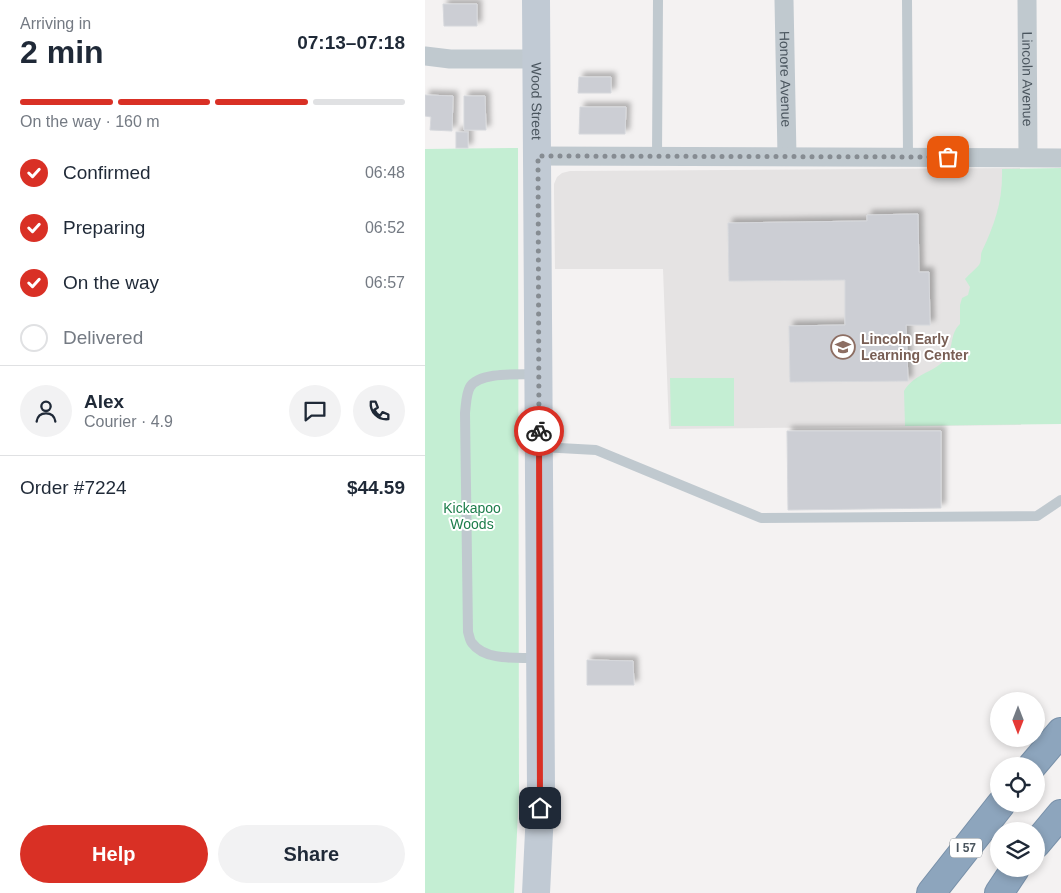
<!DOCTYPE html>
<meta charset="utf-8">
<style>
body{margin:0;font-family:Arial,sans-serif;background:#f2f2f3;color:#1f2937;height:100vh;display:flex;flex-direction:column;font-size:19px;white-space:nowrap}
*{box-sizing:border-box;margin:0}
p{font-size:16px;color:#747a83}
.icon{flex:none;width:28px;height:28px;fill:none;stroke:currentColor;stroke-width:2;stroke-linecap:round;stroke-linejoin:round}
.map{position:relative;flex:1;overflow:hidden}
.panel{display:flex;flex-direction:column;background:#fff;width:425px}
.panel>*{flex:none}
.needle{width:32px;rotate:180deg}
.controls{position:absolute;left:565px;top:692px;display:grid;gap:10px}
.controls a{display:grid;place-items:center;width:55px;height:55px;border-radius:50%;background:#fff;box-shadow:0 2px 8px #0003;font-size:25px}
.pin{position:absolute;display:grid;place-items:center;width:42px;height:42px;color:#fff;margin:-21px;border-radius:10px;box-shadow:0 2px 8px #0006}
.courier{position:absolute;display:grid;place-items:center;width:50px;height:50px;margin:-25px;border:4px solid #d93025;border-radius:50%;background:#fff;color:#222;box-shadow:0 1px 6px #0007}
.head em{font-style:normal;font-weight:600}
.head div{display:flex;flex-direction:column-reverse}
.head{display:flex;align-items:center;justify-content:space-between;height:85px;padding:0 20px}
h1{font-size:32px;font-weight:600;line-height:38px}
.bar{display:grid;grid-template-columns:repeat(4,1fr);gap:8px 5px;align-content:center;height:60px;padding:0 20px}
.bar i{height:6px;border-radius:4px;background:#e0e1e3}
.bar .on{background:#d93025}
.bar p{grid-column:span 4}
.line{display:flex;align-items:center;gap:12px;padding:0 20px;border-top:1px solid #e0e1e3}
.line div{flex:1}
.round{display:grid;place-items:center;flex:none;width:52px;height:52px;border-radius:26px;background:#f2f2f3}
ol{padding:0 20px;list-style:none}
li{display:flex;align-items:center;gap:15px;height:55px}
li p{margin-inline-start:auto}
li .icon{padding:5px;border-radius:50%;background:#d93025;color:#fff;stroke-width:4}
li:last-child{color:#747a83}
li i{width:28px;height:28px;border:2px solid #e0e1e3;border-radius:50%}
.action{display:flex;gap:10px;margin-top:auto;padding:10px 20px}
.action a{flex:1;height:58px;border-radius:30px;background:#d93025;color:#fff;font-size:20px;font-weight:600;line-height:58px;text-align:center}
.action a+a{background:#f2f2f3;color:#1f2937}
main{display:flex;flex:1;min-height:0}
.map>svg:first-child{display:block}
.education{fill:#e5e3e3}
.green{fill:#c4eed3}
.building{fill:#ccced4;stroke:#d6d8dc;filter:url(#shadow)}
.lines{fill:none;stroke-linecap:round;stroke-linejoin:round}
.motorway-casing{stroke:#7890a9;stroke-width:30}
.service{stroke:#c0c9cf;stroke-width:10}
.minor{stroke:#c0c9cf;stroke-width:19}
.secondary{stroke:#c1cad4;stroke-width:28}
.motorway{stroke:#8da5bd;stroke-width:28}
.done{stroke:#868c92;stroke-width:5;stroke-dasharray:0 9}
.route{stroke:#d93025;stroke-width:6}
.labels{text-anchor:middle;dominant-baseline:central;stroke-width:4;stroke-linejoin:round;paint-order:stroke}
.shield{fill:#fff;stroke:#80888e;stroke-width:1}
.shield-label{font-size:12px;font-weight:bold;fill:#4a555e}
.street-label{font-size:14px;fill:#4a555e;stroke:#fff}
.education-label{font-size:14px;font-weight:bold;fill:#785e54;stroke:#fff;text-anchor:start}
.park-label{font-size:14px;fill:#1d7d4b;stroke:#fff}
</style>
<main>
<section class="panel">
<div class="head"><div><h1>2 min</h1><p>Arriving in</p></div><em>07:13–07:18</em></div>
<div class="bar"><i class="on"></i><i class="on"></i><i class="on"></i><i></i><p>On the way · 160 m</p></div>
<ol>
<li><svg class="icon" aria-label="check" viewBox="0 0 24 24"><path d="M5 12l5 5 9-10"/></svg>Confirmed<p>06:48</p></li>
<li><svg class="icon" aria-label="check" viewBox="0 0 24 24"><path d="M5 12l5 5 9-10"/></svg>Preparing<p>06:52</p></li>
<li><svg class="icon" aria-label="check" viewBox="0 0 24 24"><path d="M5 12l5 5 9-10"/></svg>On the way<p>06:57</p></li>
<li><i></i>Delivered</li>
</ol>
<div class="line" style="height:90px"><a class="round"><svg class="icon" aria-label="person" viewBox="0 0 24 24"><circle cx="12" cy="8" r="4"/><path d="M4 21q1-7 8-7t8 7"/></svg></a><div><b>Alex</b><p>Courier · 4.9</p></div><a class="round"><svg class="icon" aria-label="chat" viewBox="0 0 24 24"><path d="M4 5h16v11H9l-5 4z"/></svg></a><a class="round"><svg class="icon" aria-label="phone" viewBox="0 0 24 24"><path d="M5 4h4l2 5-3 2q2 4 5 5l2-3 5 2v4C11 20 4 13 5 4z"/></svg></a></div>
<div class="line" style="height:65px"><div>Order #7224</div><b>$44.59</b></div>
<div class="action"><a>Help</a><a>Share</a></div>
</section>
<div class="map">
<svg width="636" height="893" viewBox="0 0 636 893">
<defs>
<filter id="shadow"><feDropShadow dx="4.5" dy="-4.5" stdDeviation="2.5" flood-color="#0004"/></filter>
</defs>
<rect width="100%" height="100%" fill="#f4f2f2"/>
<!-- education -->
<path class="education" d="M595 168 596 425 244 429 238 269H130L129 192V184L132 177 137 173 145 171Z"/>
<!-- green -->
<g class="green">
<path d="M93 148 94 793 89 893H0V149Z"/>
<path d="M636 168V424L480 426 479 391C490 373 506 374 520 360 529 350 524 334 535 324V305L537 298 543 295 545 287 540 279C544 274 550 270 554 265 557 261 555 255 557 251 570 224 578 200 577 169Z"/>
<path d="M245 378H309V426H246Z"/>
</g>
<!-- building -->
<g class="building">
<path d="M18 4H52V26H19Z"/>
<path d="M154 77H186V93H153Z"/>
<path d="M0 95 28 96 27 131 5 130 6 117 0 116Z"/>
<path d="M39 96H60L61 130H39Z"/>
<path d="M155 107H201L200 134H154Z"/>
<rect x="31" y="132" width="12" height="16"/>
<path d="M493 214 494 272H504L505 325H481L483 381 365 382 364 326 420 325V280L304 281 303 223 442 221V215Z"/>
<path d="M362 431H516V508L363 510Z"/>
<path d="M162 660 208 661 209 685H162Z"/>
</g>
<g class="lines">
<!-- motorway casing -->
<g class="motorway-casing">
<g id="motorway">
<path d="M607 766 636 732"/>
<path d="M611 844 636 814"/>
<path d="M506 893 576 804"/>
<path d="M574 893 590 869"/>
</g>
</g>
<!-- service -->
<g class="service">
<path d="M482 0 483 157"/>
<path d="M232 156 233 0"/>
<path d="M113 374C96 375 55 371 45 387 41 394 41 405 40 413L43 632C44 635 45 641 47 643 61 662 94 657 115 658"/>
<path d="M116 447 171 450 336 518 612 516 636 500"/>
</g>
<!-- minor -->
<g class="minor">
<path id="s1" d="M359 0 362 156"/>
<path id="s2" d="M602 0 603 157"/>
<path d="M0 56 25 59H111"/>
<path d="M113 156 636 158"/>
</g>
<!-- secondary -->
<path class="secondary" id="s3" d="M111 0 116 791 111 893"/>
<!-- motorway -->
<use href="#motorway" class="motorway"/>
</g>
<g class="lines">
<!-- done -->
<path class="done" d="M114 431 113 156 523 157"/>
<!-- route -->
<path class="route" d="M114 431 115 808"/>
</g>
<!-- icons -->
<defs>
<g id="school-ring" transform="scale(1.25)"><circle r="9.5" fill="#fff" stroke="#8d6e63" stroke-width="1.5"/><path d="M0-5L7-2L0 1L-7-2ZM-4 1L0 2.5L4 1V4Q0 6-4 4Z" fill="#8d6e63"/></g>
</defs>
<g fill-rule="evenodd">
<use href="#school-ring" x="418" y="347"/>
</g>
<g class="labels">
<!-- shield labels -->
<rect class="shield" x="525" y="838.5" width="32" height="19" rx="4"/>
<g class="shield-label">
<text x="541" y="848">I 57</text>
</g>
<!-- street labels -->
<g class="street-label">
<text stroke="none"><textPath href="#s1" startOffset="79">Honore Avenue</textPath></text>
<text stroke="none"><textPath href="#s2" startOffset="79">Lincoln Avenue</textPath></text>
<text stroke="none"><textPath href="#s3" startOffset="101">Wood Street</textPath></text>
</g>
<!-- education labels -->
<g class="education-label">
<text x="436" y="339">Lincoln Early<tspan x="436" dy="16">Learning Center</tspan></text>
</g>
<!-- park labels -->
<g class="park-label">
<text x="47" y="508">Kickapoo<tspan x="47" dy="16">Woods</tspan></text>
</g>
</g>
</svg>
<div class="controls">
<a><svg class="needle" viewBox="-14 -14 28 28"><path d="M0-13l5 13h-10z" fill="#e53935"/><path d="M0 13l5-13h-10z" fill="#747a83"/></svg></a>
<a><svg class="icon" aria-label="locate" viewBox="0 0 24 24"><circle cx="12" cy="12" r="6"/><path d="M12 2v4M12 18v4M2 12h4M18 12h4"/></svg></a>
<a><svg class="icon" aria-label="layers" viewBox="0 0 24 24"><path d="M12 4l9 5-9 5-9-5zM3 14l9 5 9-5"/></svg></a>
</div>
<div class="pin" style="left:523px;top:157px;background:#ea580c"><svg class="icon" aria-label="bag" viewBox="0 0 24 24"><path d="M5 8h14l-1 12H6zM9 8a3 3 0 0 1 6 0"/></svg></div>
<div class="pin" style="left:115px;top:808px;background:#1f2937"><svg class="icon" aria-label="home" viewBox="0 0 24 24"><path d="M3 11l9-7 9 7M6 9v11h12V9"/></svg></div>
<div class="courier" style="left:114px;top:431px"><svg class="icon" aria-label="bike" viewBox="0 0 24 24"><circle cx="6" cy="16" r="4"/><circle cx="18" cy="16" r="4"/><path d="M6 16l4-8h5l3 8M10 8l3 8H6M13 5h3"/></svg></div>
</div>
</main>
